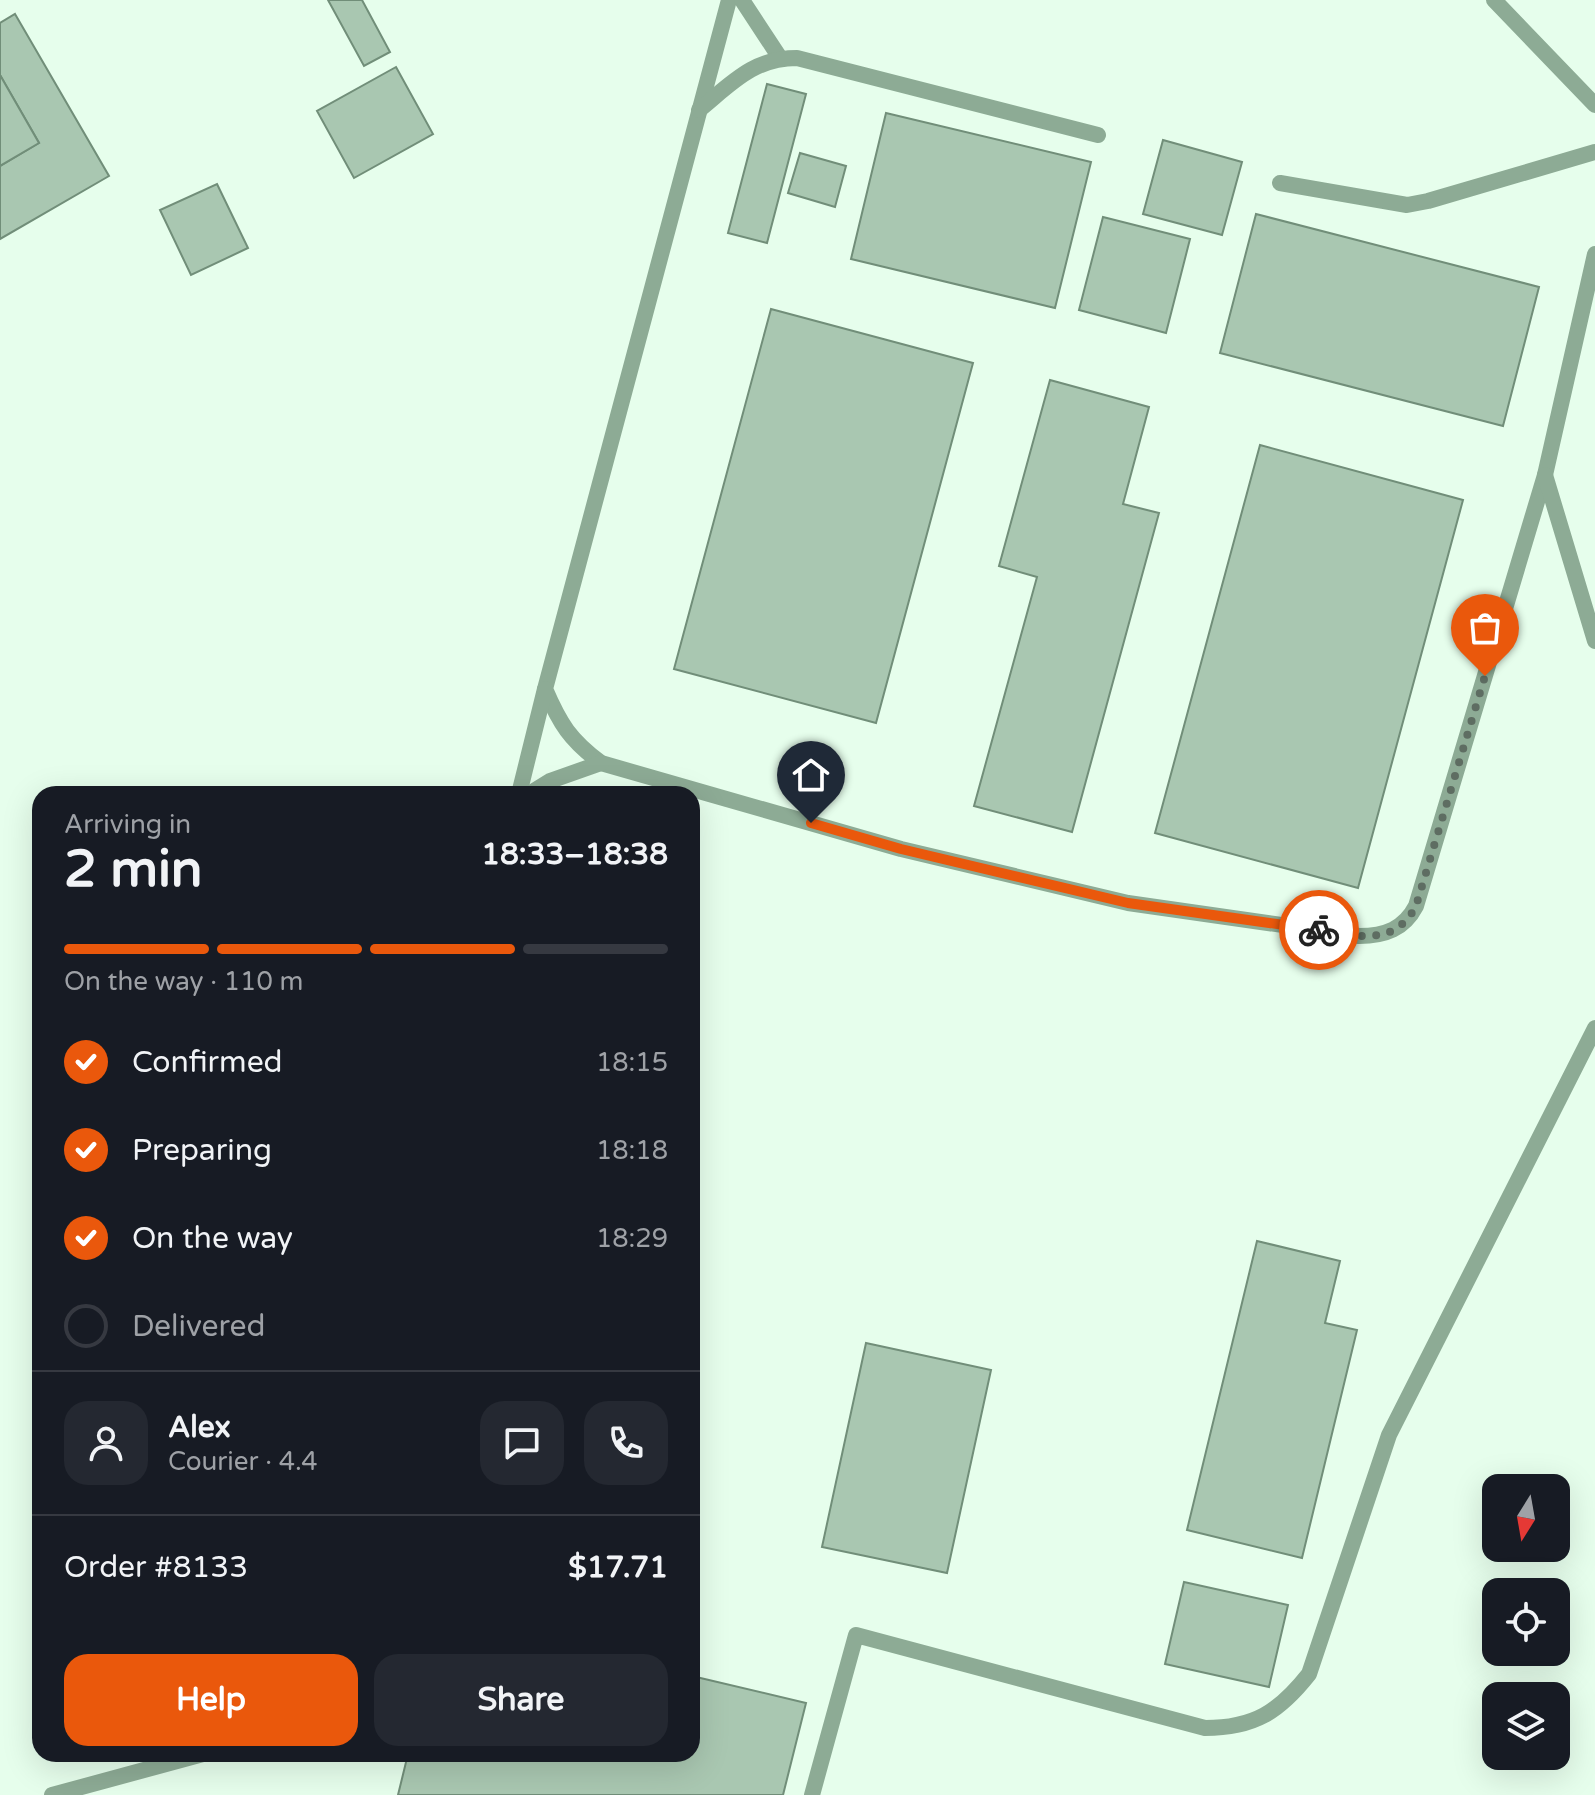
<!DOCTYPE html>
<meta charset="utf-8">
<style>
body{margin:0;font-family:"Varela Round",sans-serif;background:#242831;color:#f1f3f6;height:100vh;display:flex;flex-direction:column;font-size:30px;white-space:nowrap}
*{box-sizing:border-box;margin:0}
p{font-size:26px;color:#9ea1a6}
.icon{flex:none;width:44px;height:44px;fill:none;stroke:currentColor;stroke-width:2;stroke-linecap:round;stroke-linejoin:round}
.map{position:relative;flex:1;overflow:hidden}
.drawer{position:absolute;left:32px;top:786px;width:668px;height:976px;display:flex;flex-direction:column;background:#171b24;border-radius:24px;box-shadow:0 8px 32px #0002}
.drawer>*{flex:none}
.needle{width:52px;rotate:191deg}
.controls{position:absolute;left:1482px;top:1474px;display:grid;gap:16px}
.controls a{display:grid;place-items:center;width:88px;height:88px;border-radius:16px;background:#171b24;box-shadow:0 8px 32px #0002;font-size:40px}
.pin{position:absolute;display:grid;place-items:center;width:68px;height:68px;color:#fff;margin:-82px -34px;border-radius:50% 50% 50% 0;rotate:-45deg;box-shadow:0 0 8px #0007}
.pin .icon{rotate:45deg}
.courier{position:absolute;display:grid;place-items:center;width:80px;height:80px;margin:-40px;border:6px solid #ea580c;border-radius:50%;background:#fff;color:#222;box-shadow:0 2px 10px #0007}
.headline em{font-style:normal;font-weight:800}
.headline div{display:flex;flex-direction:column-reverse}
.headline{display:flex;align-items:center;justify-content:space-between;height:136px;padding:0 32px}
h1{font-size:52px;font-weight:800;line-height:60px}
.bar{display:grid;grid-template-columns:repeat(4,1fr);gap:12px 8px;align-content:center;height:96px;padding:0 32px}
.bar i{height:10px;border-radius:6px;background:#363941}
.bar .active{background:#ea580c}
.bar p{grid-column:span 4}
.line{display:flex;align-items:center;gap:20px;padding:0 32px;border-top:2px solid #363941}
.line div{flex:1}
.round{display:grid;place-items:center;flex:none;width:84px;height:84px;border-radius:24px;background:#242831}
ol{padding:0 32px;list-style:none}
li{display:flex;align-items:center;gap:24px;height:88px}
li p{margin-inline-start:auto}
li .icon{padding:8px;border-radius:50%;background:#ea580c;color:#fff;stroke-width:4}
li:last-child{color:#9ea1a6}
li i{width:44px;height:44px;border:4px solid #363941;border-radius:50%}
.cta{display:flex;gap:16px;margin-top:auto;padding:16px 32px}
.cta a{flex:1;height:92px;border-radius:24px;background:#ea580c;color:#fff;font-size:32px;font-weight:800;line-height:92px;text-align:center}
.cta a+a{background:#242831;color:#f1f3f6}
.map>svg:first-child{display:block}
.building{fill:#a9c7b1;stroke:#718e79;stroke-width:2}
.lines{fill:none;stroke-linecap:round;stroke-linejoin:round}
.lane{stroke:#8dab95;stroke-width:16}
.done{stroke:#5e6d62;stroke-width:8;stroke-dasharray:0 14.4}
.route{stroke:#ea580c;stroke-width:10}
</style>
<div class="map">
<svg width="1595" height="1795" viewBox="0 0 1595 1795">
<rect width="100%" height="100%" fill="#e6feec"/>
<!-- building -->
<g class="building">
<path d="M328 0H362L390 52 364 66Z"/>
<path d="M15 14 109 176 0 239V166L39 143 0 75V23Z"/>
<path d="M396 67 433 134 354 178 317 111Z"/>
<path d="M0 75 39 143 0 166Z"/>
<path d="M767 84 806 94 767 243 728 233Z"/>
<path d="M886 113 1091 162 1055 308 851 259Z"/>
<path d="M1163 140 1242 162 1222 235 1143 214Z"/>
<path d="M800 153 846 166 835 207 788 193Z"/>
<path d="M217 184 248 248 191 275 160 210Z"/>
<path d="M1256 214 1539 287 1503 426 1220 353Z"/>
<path d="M1103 217 1190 239 1166 333 1079 310Z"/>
<path d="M771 309 973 363 876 723 674 669Z"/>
<path d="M1050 380 1149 407 1123 504 1159 513 1072 832 974 806 1037 577 999 566Z"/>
<path d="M1260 445 1463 500 1358 888 1155 833Z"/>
<path d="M1257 1241 1340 1261 1325 1323 1357 1330 1302 1558 1187 1530Z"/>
<path d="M866 1343 991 1370 947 1573 822 1547Z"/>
<path d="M1184 1582 1288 1605 1269 1687 1165 1664Z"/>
<path d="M692 1676 806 1703 783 1795H398L408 1754H692Z"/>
</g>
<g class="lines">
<!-- lane -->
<g class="lane">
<path d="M729 0 545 689C560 724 570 740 601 763L901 849 1128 903 1359 936C1385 936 1404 929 1416 906L1545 475 1595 254"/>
<path d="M742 0 780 58"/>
<path d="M1494 0 1595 105"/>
<path d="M699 110C731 84 753 58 797 58L1098 135"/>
<path d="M1280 183 1407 205 1428 201 1595 152"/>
<path d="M1545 475 1595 641"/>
<path d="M519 794 545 689"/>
<path d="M529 794 550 781 601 763"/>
<path d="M52 1795 203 1754"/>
<path d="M812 1795 856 1635 1205 1728C1254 1728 1279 1712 1309 1674L1389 1435 1595 1028"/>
</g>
</g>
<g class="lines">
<!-- done -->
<path class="done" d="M1319 930C1358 936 1394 947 1416 906L1485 676"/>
<!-- route -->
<path class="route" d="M811 823 901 849 1128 903 1319 930"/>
</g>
</svg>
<div class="controls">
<a><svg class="needle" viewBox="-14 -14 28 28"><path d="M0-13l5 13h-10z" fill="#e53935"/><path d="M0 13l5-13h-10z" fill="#9ea1a6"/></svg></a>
<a><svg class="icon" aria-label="locate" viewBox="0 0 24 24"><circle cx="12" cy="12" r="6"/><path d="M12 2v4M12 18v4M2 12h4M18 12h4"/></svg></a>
<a><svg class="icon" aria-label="layers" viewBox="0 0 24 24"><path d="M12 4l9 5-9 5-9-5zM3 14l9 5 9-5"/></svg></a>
</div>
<div class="pin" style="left:1485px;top:676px;background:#ea580c"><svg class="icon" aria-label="bag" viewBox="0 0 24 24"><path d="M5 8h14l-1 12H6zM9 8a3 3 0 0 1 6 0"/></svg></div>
<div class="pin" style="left:811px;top:823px;background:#1f2937"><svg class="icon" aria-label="home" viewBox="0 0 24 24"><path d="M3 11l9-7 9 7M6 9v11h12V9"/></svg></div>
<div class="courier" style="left:1319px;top:930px"><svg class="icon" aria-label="bike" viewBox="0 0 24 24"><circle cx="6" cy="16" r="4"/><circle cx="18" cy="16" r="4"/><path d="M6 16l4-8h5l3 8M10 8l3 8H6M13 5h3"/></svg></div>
<section class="drawer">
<div class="headline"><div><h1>2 min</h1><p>Arriving in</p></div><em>18:33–18:38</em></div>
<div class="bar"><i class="active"></i><i class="active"></i><i class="active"></i><i></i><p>On the way · 110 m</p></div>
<ol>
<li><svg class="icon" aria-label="check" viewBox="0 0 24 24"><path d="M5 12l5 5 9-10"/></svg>Confirmed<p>18:15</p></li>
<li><svg class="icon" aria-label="check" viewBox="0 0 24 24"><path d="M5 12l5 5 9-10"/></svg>Preparing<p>18:18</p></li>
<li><svg class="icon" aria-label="check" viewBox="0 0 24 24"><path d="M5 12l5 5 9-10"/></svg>On the way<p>18:29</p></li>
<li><i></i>Delivered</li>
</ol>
<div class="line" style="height:144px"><a class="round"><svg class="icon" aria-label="person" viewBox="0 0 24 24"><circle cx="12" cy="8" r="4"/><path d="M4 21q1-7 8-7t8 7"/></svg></a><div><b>Alex</b><p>Courier · 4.4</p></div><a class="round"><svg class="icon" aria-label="chat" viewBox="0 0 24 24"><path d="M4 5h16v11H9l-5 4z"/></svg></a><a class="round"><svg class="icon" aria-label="phone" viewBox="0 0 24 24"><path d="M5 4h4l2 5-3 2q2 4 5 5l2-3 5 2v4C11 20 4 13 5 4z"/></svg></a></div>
<div class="line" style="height:104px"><div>Order #8133</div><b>$17.71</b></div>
<div class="cta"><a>Help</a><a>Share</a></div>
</section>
</div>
